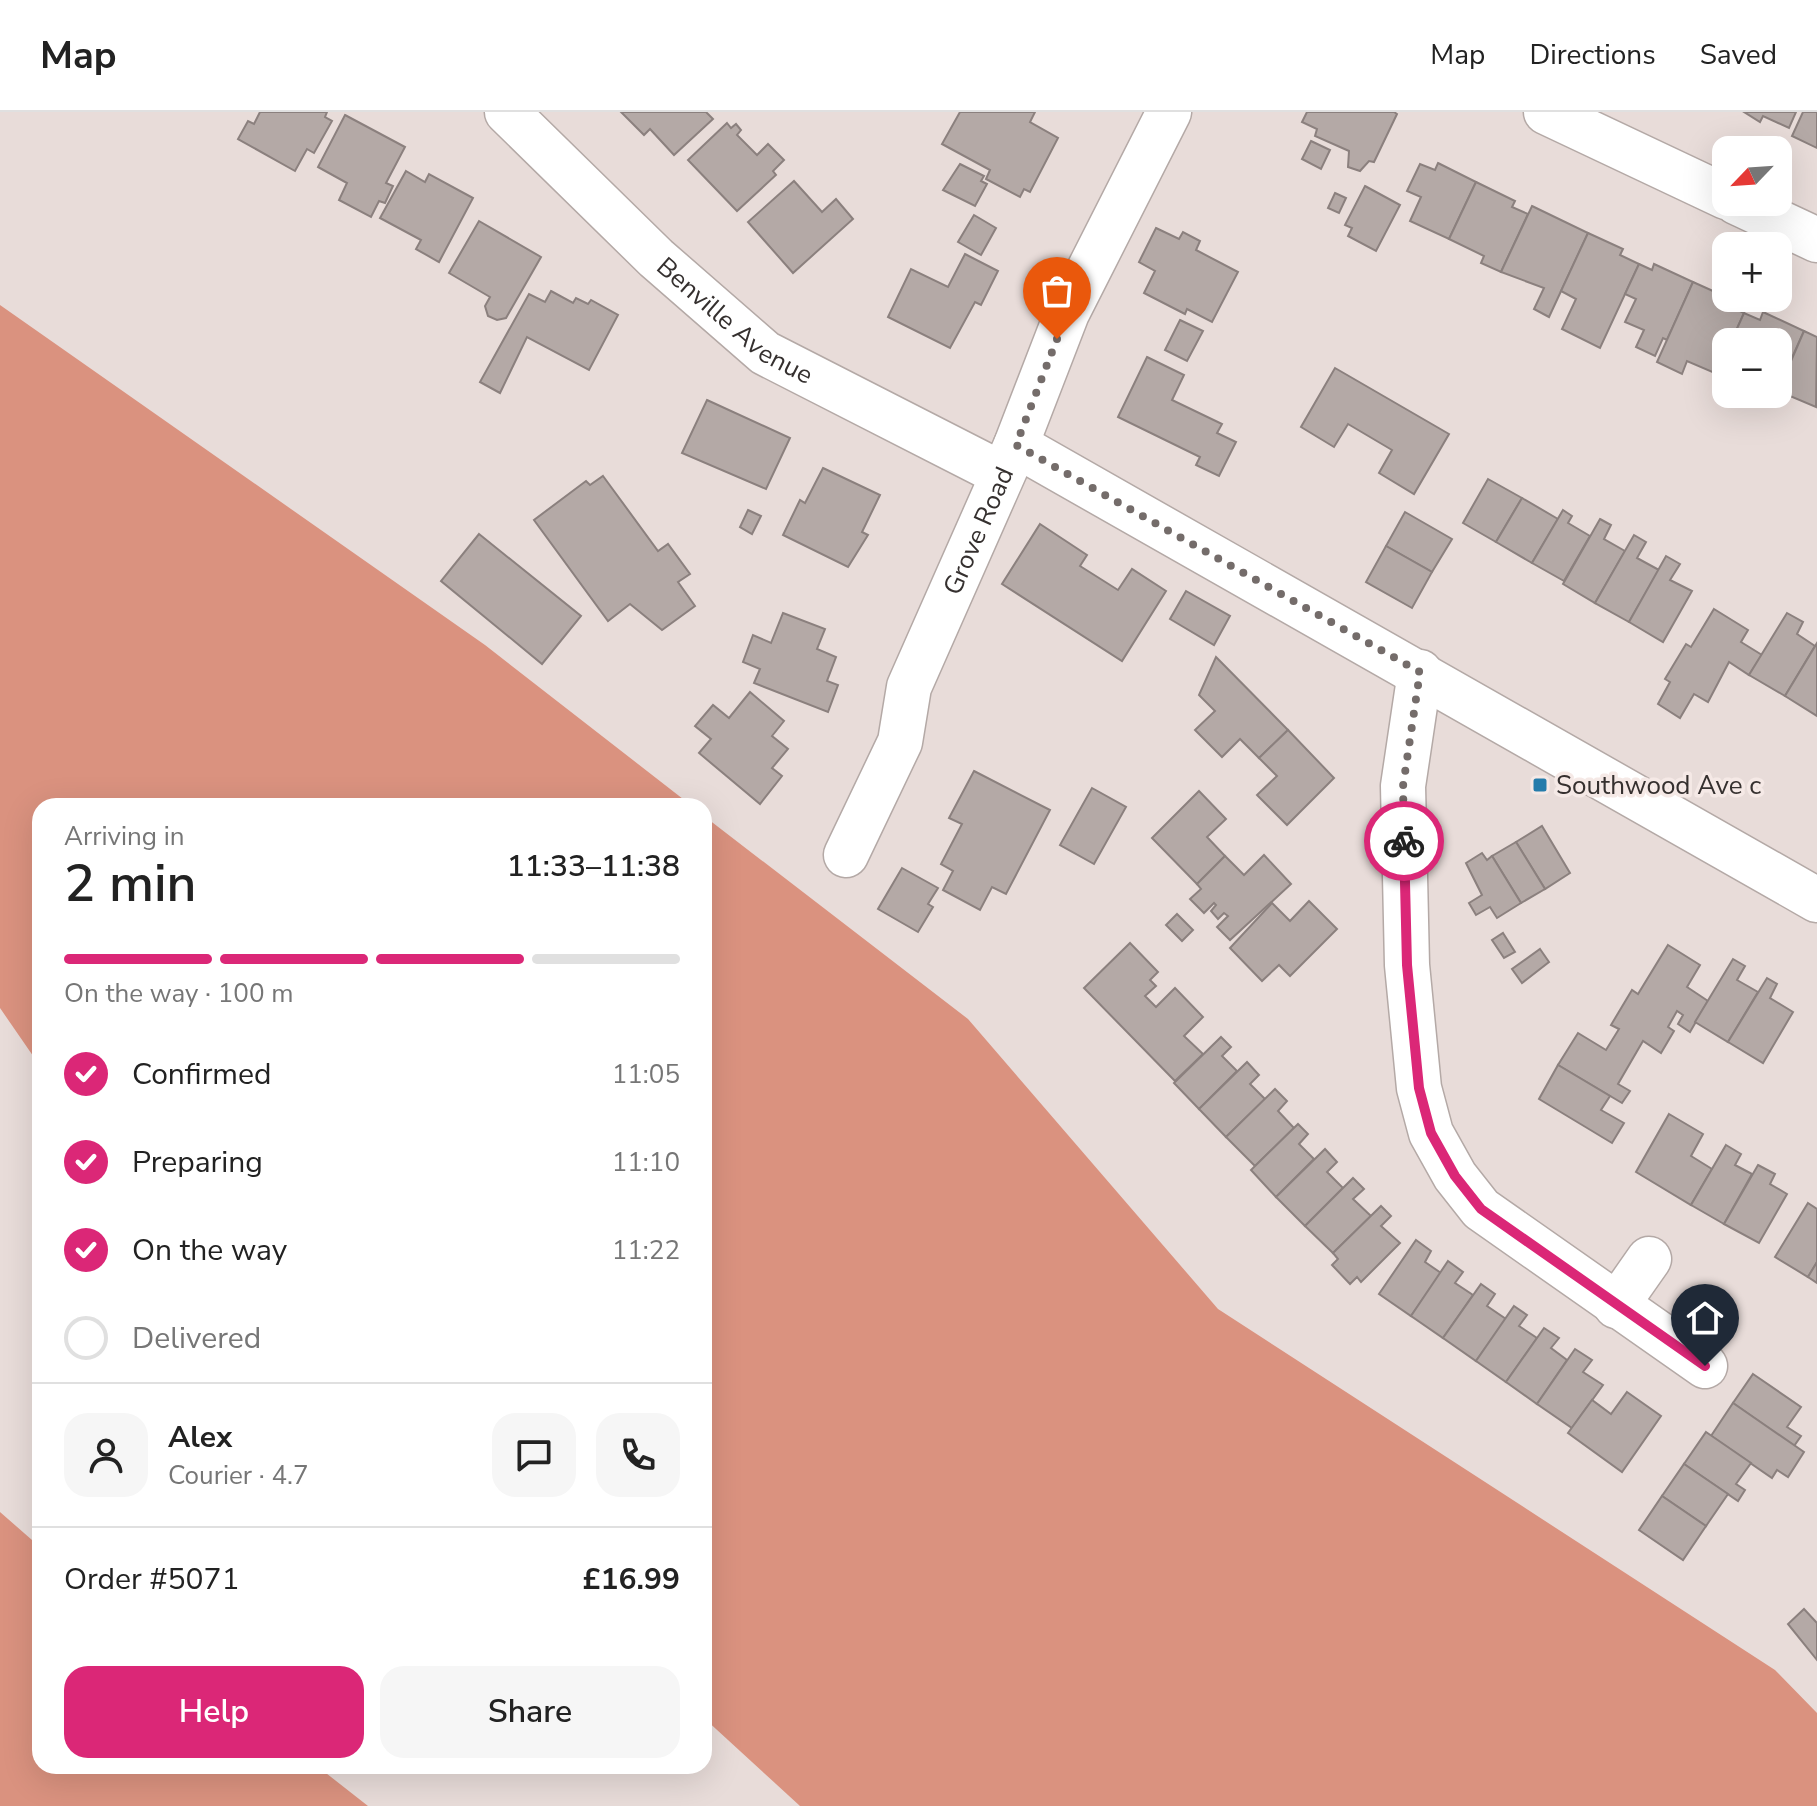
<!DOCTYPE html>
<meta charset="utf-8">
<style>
body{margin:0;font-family:"Nunito Sans",sans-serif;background:#f6f6f6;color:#222;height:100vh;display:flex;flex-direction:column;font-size:30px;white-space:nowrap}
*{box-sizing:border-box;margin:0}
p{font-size:26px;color:#767676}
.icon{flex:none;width:44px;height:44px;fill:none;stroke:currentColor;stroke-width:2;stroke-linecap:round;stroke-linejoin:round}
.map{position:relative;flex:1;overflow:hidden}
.sheet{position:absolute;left:32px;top:686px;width:680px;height:976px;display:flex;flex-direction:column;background:#fff;border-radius:24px;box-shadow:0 8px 32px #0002}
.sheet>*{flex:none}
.needle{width:52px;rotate:245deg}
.tools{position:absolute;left:1712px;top:24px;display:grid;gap:16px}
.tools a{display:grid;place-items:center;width:80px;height:80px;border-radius:16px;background:#fff;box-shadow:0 8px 32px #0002;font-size:40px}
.pin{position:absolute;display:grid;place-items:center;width:68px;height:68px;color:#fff;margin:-82px -34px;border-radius:50% 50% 50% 0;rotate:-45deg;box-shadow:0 0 8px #0007}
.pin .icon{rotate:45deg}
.courier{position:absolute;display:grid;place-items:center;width:80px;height:80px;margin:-40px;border:6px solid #db2777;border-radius:50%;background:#fff;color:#222;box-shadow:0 2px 10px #0007}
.head em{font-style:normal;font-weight:600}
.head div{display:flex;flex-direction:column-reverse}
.head{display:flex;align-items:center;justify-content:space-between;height:136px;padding:0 32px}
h1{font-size:52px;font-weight:600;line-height:60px}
.bar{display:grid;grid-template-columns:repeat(4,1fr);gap:12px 8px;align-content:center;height:96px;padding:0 32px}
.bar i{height:10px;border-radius:6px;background:#e0e0e0}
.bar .on{background:#db2777}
.bar p{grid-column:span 4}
.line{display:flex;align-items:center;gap:20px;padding:0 32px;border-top:2px solid #e0e0e0}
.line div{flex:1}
.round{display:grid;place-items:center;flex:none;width:84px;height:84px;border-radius:24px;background:#f6f6f6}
ol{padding:0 32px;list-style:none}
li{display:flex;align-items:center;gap:24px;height:88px}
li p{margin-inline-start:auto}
li .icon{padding:8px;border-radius:50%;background:#db2777;color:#fff;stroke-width:4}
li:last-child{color:#767676}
li i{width:44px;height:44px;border:4px solid #e0e0e0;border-radius:50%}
.button{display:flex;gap:16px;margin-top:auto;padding:16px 32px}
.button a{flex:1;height:92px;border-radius:24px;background:#db2777;color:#fff;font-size:32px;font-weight:600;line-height:92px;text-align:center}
.button a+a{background:#f6f6f6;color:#222}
header{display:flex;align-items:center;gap:48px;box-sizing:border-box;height:112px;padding:0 40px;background:#fff;border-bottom:2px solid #e0e0e0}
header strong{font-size:38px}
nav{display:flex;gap:44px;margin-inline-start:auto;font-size:28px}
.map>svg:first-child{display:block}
.forest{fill:#da927f}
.building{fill:#b4a9a6;stroke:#8b807e;stroke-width:2}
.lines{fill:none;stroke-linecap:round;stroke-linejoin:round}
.minor-casing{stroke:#b4a9a6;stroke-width:47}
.minor{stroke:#fff;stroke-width:44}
.done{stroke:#746c6a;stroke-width:8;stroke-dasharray:0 14.4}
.route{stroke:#db2777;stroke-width:10}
.poi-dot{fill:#257cab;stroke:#f5e9e6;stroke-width:3}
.labels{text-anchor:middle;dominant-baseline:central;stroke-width:7;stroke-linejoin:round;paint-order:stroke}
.street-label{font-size:26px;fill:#35302f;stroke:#f5e9e6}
.poi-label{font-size:26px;fill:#35302f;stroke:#f5e9e6;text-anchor:start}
</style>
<header>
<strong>Map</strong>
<nav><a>Map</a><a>Directions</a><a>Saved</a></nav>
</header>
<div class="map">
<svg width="1817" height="1694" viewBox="0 0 1817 1694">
<rect width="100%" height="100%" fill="#e8dcd9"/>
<!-- forest -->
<g class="forest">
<path d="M0 193 485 533 692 694H40V954L0 896Z"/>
<path d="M704 704 968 907 1218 1197 1775 1558 1817 1601V1694H800L704 1606Z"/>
<path d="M0 1400 40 1435V1654H317L368 1694H0Z"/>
</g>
<!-- building -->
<g class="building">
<path d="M260 0H327L325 5 332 9 314 41 307 37 295 59 238 27 248 9 254 12Z"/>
<path d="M621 0H706L713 7 674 43 650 17 644 23Z"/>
<path d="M960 0H1035L1030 10 1058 26 1030 80 1024 77 1020 85 986 67 990 58 942 32Z"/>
<path d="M1307 0H1394L1397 2 1374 50 1369 49 1360 59 1348 55 1349 39 1315 24 1317 17 1302 10Z"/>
<path d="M1744 0H1796L1789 16 1763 4 1760 10Z"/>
<path d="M1803 0H1817V36L1792 24Z"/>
<path d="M345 3 405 35 386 71 393 74 385 91 379 89 371 105 339 88 347 71 318 55Z"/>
<path d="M727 11 731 16 736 12 741 18 737 23 757 43 768 32 784 48 773 59 776 63 737 99 688 48Z"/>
<path d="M1311 29 1330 38 1321 57 1302 47Z"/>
<path d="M1438 51 1476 70 1449 127 1410 109 1421 85 1407 79 1420 52 1435 58Z"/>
<path d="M960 52 984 64 981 69 987 72 975 94 943 78Z"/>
<path d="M406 59 425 70 429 62 473 86 439 150 416 137 421 128 380 106Z"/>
<path d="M794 69 822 100 836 87 853 107 793 161 748 110Z"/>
<path d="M1476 70 1515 89 1512 95 1528 102 1501 160 1481 151 1484 144 1449 127Z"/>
<path d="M1365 74 1400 93 1376 139 1348 124 1352 116 1345 113Z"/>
<path d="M1335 81 1346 86 1339 101 1328 96Z"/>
<path d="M1532 94 1588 121 1549 205 1534 197 1544 176 1501 160Z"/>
<path d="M974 103 996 116 981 143 958 130Z"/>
<path d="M479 109 541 145 506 206 497 208 488 204 485 194 490 185 449 161Z"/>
<path d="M1156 116 1179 127 1183 120 1200 129 1196 138 1238 160 1212 210 1187 197 1185 202 1144 181 1155 159 1139 150Z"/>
<path d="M1588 121 1623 137 1620 143 1639 152 1600 236 1562 217 1576 187 1561 179Z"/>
<path d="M965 142 998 159 981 193 975 190 950 236 888 205 911 157 948 175Z"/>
<path d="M1639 152 1652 158 1654 152 1693 170 1667 228 1663 226 1655 244 1636 235 1644 218 1625 210 1636 187 1625 182Z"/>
<path d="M1693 170 1733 188 1730 194 1744 201 1731 230H1726V241L1717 262 1687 249 1682 262 1657 250Z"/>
<path d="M551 179 573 191 576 186 588 192 591 188 618 203 589 258 527 225 500 281 480 270 529 182 545 190Z"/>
<path d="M1763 200 1804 219 1778 277V230H1731L1744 201 1760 208Z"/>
<path d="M1180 208 1203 219 1187 249 1165 238Z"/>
<path d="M1804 219 1817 225 1816 295 1778 279Z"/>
<path d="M1147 245 1184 263 1172 288 1222 312 1217 321 1236 330 1219 364 1196 353 1200 345 1118 305Z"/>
<path d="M1335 256 1449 322 1414 382 1379 361 1392 338 1348 312 1334 335 1301 315Z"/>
<path d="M707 288 790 326 766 377 682 341Z"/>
<path d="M823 356 880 383 862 420 868 423 848 455 783 423 800 388 805 391Z"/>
<path d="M603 364 658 439 668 432 690 462 678 470 695 494 662 518 630 492 608 509 534 408 586 369 590 373Z"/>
<path d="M1488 367 1522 386 1496 430 1463 411Z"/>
<path d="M1522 386 1558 407 1532 451 1496 430Z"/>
<path d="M748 398 761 404 752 422 740 415Z"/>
<path d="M1563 398 1572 404 1568 411 1590 424 1564 469 1532 451Z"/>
<path d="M1405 400 1452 427 1432 460 1386 434Z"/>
<path d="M1600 407 1611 413 1604 427 1625 439 1595 491 1563 472Z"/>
<path d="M1040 412 1087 443 1080 454 1118 478 1132 457 1166 479 1122 549 1002 472Z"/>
<path d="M479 422 581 504 542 552 441 469Z"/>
<path d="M1634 423 1646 430 1637 446 1659 458 1629 510 1595 491Z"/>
<path d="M1386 434 1432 460 1412 496 1366 470Z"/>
<path d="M1666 444 1680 452 1670 468 1692 479 1663 530 1629 510Z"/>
<path d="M1186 479 1230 504 1214 533 1170 507Z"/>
<path d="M1714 497 1748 518 1741 530 1762 543 1749 563 1729 550 1708 590 1694 582 1680 606 1658 592 1670 570 1665 567 1686 532 1691 535Z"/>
<path d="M783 501 825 517 817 537 836 545 827 569 838 573 828 600 754 571 760 557 743 550 753 523 771 531Z"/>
<path d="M1787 501 1803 510 1797 522 1815 534 1785 584 1749 563Z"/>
<path d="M1817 531V604L1785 584Z"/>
<path d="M1216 545 1288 618 1259 646 1240 627 1222 645 1195 618 1215 599 1199 583Z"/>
<path d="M750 580 784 609 772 624 788 637 772 656 782 664 760 692 699 641 711 627 695 614 713 593 729 606Z"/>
<path d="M1288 618 1334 666 1287 713 1257 683 1277 664 1259 646Z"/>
<path d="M974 659 1050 698 1006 782 992 775 980 798 943 778 953 759 941 752 962 712 949 706Z"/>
<path d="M1092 676 1126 695 1094 752 1060 733Z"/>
<path d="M1199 679 1226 707 1207 725 1225 744 1197 772 1152 726Z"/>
<path d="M1542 714 1570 761 1545 777 1516 730Z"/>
<path d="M1516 730 1545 777 1521 791 1492 744Z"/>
<path d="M1482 741 1487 748 1492 744 1521 791 1497 806 1490 795 1476 803 1469 791 1482 783 1466 751Z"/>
<path d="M1264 743 1291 772 1230 828 1217 815 1228 804 1224 801 1218 807 1211 799 1216 793 1214 791 1204 801 1190 787 1201 777 1197 772 1225 744 1244 763Z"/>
<path d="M902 756 938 776 928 792 933 795 918 820 878 797Z"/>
<path d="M1309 789 1337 817 1290 864 1279 853 1262 869 1230 836 1272 791 1290 809Z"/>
<path d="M1177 802 1193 818 1182 829 1166 813Z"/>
<path d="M1503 821 1515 840 1504 846 1492 828Z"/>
<path d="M1130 831 1158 860 1150 868 1156 874 1145 884 1156 895 1175 876 1203 905 1184 924 1203 942 1175 969 1084 876Z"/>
<path d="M1668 833 1700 853 1687 875 1708 889 1690 920 1678 912 1683 903 1677 899 1668 915 1674 919 1661 941 1643 929 1618 972 1630 979 1622 991 1558 953 1578 921 1606 938 1619 917 1611 913 1632 878 1638 882Z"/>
<path d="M1540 837 1549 850 1522 871 1512 857Z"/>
<path d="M1733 847 1745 854 1737 868 1758 880 1728 930 1695 910Z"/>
<path d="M1767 866 1777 872 1770 886 1793 900 1763 951 1728 930Z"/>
<path d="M1221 925 1231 935 1222 944 1237 959 1199 997 1174 971Z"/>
<path d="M1247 950 1259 963 1250 972 1265 987 1226 1025 1199 997Z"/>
<path d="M1558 953 1610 984 1601 998 1624 1011 1612 1031 1539 987Z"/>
<path d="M1275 977 1287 989 1278 999 1294 1016 1255 1054 1226 1025Z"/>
<path d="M1669 1002 1703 1022 1691 1044 1712 1057 1691 1093 1636 1060Z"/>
<path d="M1298 1012 1308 1022 1299 1032 1314 1047 1276 1085 1251 1058Z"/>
<path d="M1726 1033 1741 1042 1735 1053 1752 1062 1724 1112 1691 1093Z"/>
<path d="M1325 1037 1337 1050 1327 1060 1343 1076 1305 1114 1276 1085Z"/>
<path d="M1758 1053 1775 1062 1770 1072 1787 1082 1759 1131 1724 1112Z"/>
<path d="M1353 1066 1364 1077 1353 1087 1371 1104 1333 1141 1305 1114Z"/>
<path d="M1808 1091 1817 1097V1150L1808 1165 1775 1145Z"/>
<path d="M1381 1094 1391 1104 1381 1114 1400 1131 1361 1170 1357 1165 1350 1172 1332 1153 1338 1147 1333 1141Z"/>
<path d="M1416 1128 1431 1139 1425 1150 1441 1161 1411 1204 1379 1182Z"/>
<path d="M1448 1149 1463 1160 1455 1171 1473 1183 1443 1226 1411 1204Z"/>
<path d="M1817 1150V1171L1808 1165Z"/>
<path d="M1481 1172 1495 1182 1487 1194 1506 1207 1476 1249 1443 1226Z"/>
<path d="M1514 1194 1527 1203 1519 1214 1537 1226 1506 1270 1476 1249Z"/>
<path d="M1544 1216 1559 1226 1551 1236 1567 1248 1537 1292 1506 1270Z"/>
<path d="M1575 1237 1592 1248 1583 1260 1603 1273 1572 1316 1537 1292Z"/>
<path d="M1753 1262 1801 1295 1787 1315 1801 1324 1794 1334 1733 1291Z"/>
<path d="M1627 1280 1661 1304 1622 1360 1568 1321 1592 1288 1611 1302Z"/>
<path d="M1733 1291 1804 1340 1788 1365 1777 1358 1772 1366 1711 1324Z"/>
<path d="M1706 1320 1751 1351 1736 1372 1745 1378 1738 1389 1684 1352Z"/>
<path d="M1684 1352 1728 1382 1706 1414 1662 1384Z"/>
<path d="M1662 1384 1706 1414 1683 1448 1639 1418Z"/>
<path d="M1804 1497 1817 1511V1548L1788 1512Z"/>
</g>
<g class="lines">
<!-- minor casing -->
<g class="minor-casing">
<g id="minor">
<path id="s1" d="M507 0 656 146 765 241 1002 362"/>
<path d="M1546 0 1726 85"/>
<path d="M1736 90 1817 128"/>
<path d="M1016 333 1817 788"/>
<path d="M1420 560 1403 674 1407 853 1419 976 1431 1021 1455 1064 1481 1097 1705 1254"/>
<path id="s2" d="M846 743 900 630 909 575 1016 333 1067 201 1169 0"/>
<path d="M1616 1194 1649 1147"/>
</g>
</g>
<!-- minor -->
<use href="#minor" class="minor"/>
</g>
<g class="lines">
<!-- done -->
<path class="done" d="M1057 227 1016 333 1420 560 1403 674 1404 729"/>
<!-- route -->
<path class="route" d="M1404 729 1407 853 1419 976 1431 1021 1455 1064 1481 1097 1705 1254"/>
</g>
<!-- markers -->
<rect class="poi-dot" x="1532" y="665" width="16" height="16" rx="4"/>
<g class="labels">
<!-- street labels -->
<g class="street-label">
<text stroke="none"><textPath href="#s1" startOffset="310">Benville Avenue</textPath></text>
<text stroke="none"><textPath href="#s2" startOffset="352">Grove Road</textPath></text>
</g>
<!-- poi labels -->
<g class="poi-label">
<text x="1556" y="673">Southwood Ave c</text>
</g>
</g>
</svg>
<div class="tools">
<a><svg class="needle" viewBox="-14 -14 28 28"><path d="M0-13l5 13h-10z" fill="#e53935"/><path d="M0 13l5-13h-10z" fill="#767676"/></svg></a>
<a>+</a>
<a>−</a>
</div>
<div class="pin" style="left:1057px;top:227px;background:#ea580c"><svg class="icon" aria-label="bag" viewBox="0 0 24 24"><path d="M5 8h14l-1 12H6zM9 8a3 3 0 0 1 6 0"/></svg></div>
<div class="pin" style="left:1705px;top:1254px;background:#1f2937"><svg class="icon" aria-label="home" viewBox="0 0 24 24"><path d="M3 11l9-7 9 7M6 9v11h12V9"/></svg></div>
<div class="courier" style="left:1404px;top:729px"><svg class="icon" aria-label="bike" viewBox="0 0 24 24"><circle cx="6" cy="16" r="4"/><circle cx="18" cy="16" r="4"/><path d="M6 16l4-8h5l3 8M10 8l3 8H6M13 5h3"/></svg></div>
<section class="sheet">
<div class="head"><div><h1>2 min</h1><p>Arriving in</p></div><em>11:33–11:38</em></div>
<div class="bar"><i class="on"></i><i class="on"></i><i class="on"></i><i></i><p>On the way · 100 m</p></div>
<ol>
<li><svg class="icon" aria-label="check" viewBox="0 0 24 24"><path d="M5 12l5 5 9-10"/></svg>Confirmed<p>11:05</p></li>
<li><svg class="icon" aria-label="check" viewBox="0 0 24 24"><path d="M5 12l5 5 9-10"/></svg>Preparing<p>11:10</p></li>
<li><svg class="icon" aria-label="check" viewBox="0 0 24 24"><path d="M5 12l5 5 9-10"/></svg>On the way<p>11:22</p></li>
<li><i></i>Delivered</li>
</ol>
<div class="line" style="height:144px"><a class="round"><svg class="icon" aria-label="person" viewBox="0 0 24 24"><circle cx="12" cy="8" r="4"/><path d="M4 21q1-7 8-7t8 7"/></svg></a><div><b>Alex</b><p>Courier · 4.7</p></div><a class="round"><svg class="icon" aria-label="chat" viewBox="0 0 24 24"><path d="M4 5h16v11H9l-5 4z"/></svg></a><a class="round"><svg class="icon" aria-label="phone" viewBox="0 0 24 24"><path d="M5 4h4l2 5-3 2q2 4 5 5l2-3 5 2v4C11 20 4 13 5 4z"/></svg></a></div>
<div class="line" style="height:104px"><div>Order #5071</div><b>£16.99</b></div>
<div class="button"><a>Help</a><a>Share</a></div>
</section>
</div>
